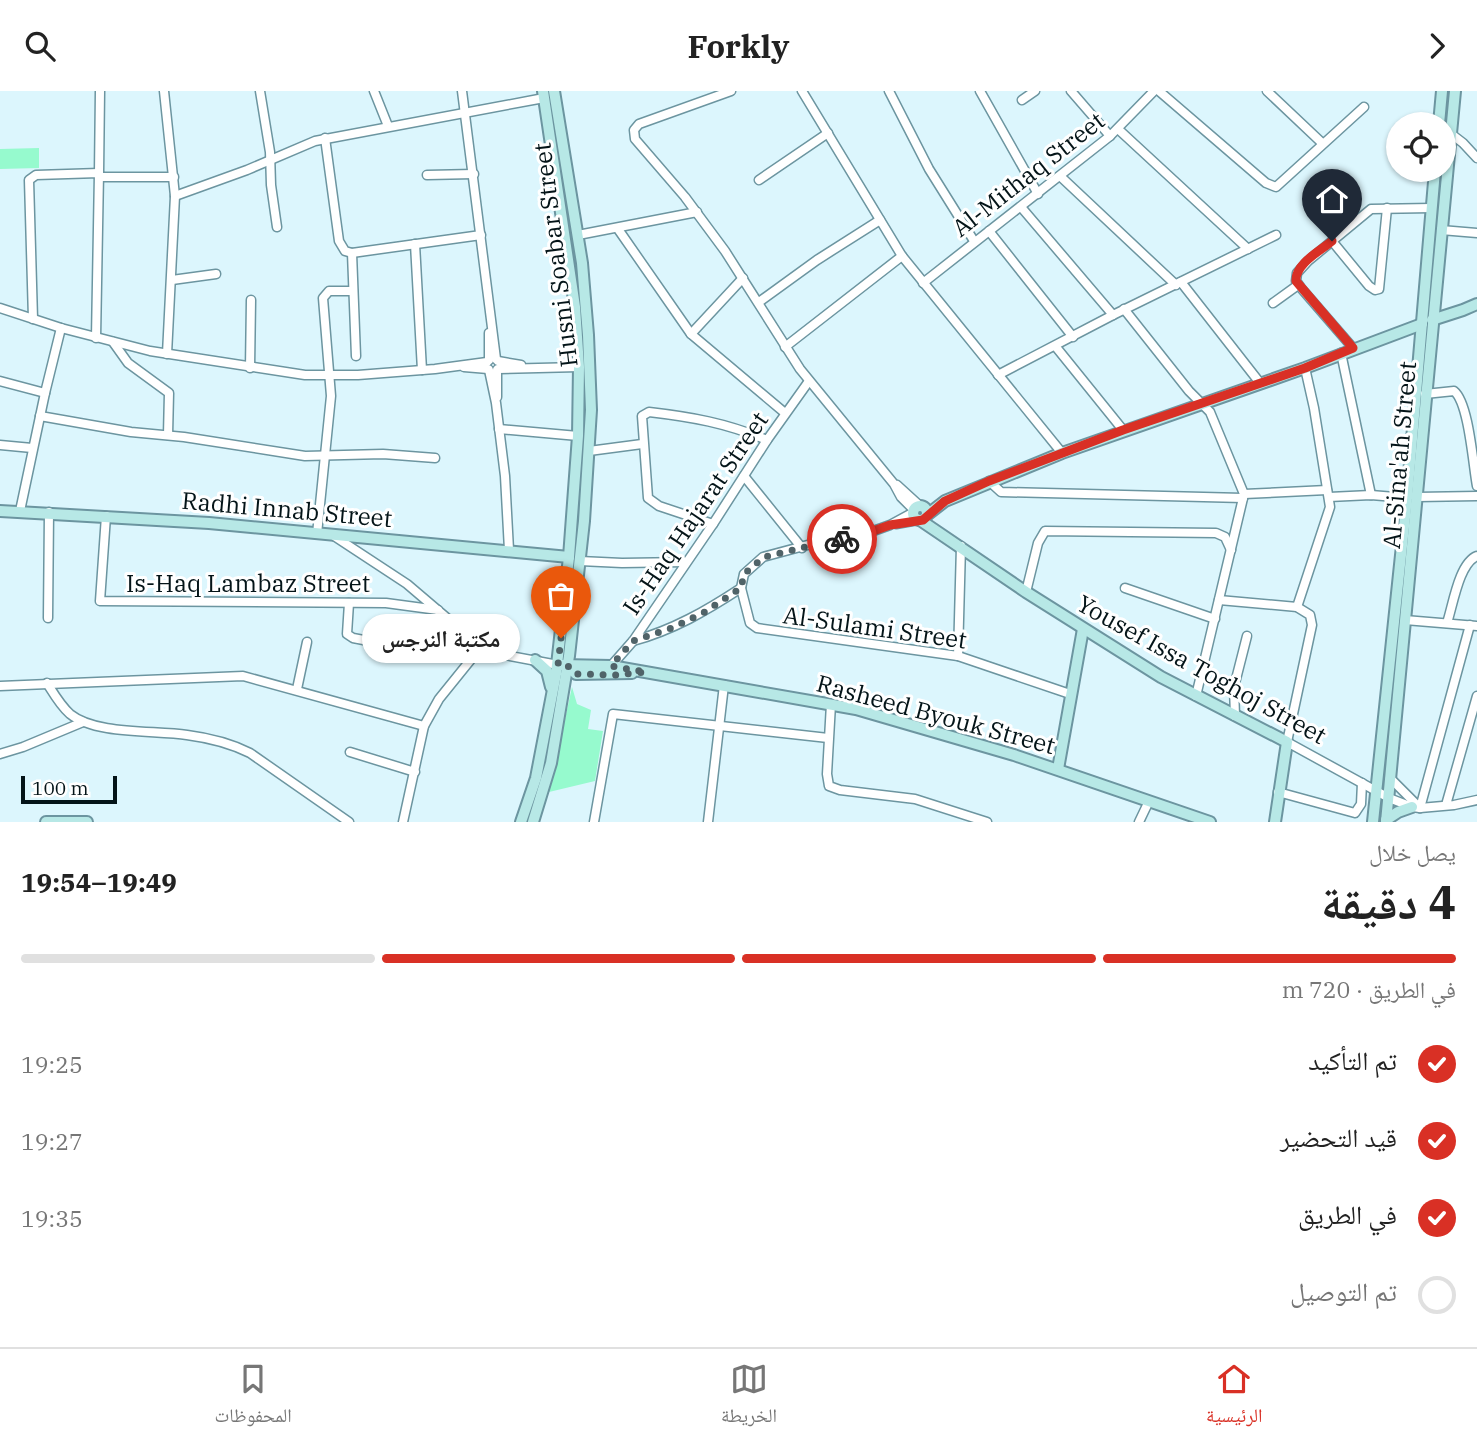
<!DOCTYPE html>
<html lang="ar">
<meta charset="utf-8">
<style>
body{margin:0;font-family:"IBM Plex Serif","Noto Naskh Arabic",serif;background:#f2f2f2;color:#222;direction:rtl;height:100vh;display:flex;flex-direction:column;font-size:26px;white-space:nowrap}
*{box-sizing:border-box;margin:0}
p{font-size:23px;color:#767676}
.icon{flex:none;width:38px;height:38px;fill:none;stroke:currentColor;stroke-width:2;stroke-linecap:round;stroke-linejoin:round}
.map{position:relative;height:731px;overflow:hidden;direction:ltr}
.panel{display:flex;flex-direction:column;background:#fff;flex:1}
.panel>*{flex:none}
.tools{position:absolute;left:1386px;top:21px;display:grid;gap:14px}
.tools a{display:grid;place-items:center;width:70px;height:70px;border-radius:50%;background:#fff;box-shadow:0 2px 5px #0004;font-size:35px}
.scale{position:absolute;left:21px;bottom:18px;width:96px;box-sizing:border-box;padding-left:7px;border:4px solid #041418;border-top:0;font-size:19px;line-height:24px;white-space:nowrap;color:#041418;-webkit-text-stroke:5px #fff;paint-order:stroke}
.pin{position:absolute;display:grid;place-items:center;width:60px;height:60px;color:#fff;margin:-72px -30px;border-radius:50% 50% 50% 0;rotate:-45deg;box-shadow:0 0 7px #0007}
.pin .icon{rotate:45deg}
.courier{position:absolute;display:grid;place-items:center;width:70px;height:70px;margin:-35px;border:5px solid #d93025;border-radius:50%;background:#fff;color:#222;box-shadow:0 2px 9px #0007}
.bubble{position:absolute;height:49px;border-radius:24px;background:#fff;box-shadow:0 2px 5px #0004;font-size:23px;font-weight:700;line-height:49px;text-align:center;direction:rtl}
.headline em{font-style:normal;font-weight:700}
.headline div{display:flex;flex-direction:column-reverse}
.headline{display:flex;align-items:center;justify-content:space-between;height:119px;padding:0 21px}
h1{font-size:46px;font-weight:700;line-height:52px}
.bar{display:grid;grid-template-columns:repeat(4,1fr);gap:10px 7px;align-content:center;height:84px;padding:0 21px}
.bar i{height:9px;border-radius:5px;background:#e0e0e0}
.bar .selected{background:#d93025}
.bar p{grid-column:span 4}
ol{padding:0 21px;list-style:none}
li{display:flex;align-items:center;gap:21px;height:77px}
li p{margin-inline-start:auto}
li .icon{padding:7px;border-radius:50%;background:#d93025;color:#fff;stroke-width:4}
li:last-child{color:#767676}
li i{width:38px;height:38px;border:4px solid #e0e0e0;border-radius:50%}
header{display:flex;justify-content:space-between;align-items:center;height:91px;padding:0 21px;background:#fff;font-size:32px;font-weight:700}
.tabs{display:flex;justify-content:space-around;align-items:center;height:98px;border-top:2px solid #e0e0e0;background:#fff;font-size:19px;color:#767676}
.tabs a{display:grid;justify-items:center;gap:4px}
.tabs .selected{color:#d93025}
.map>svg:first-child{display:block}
.green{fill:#96face}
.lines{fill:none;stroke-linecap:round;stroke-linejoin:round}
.street-casing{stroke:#6c95a0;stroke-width:11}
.secondary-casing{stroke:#6c95a0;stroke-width:14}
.street{stroke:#fff;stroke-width:8}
.secondary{stroke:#b7e8e6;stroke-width:10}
.done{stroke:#506368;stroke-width:7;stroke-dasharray:0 12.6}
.route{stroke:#d93025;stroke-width:9}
.labels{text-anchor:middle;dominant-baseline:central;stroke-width:6;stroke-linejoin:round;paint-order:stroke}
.street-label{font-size:24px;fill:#041418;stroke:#fff}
</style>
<header><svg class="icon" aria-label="forward" viewBox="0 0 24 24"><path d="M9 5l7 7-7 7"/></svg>Forkly<svg class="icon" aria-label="search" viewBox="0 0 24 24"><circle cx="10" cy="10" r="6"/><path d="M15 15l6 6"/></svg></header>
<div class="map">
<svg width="1477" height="731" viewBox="0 0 1477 731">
<rect width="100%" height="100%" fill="#dcf6fd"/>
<!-- green -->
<g class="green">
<path d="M39 57V77L0 78V58Z"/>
<path d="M572 596 577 613 591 619 588 638 603 640 595 690 549 701Z"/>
</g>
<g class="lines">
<!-- street casing -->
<g class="street-casing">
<g id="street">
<path d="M164 0 175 105 167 263"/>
<path d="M260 0 270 61 271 94 277 136"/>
<path d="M374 0 388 35"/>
<path d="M462 0 496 268"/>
<path d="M731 0 639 33 634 39 635 48 685 106 725 160 800 278 894 393 901 406 914 419"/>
<path d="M802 0 902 165 1062 362"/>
<path d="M889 0 929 78 974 150"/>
<path d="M980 0 1038 103"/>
<path d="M1071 0 1110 45"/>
<path d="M1159 0 1266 92 1276 96 1364 16"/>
<path d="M1267 0 1322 52"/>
<path d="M1022 9 1035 0"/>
<path d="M1118 38 1248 158"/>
<path d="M1450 42 1463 52 1477 67"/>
<path d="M325 47 339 150 345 160 352 162 481 144"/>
<path d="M99 82 100 0"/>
<path d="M427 84 474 83"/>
<path d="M1060 85 1176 194"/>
<path d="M99 86H174"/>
<path d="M759 89 828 42"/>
<path d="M175 105 247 79 315 50 544 7"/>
<path d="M1021 116 1113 224"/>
<path d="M618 138 691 243 785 322"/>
<path d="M1441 139 1477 142"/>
<path d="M989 140 1073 246"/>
<path d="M578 144 697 121"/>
<path d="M1332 150 1369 195 1375 199 1379 198 1387 117"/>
<path d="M415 153 422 279"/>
<path d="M352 162 356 265"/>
<path d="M172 189 216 183"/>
<path d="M1181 191 1260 292"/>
<path d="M923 192 1110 45 1154 0"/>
<path d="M759 211 817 169 880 129"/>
<path d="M1273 212 1298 194"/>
<path d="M0 217 61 237 150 260 305 284H358L435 278 487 271"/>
<path d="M1124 218 1189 300 1210 321 1244 403"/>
<path d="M33 228 29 89 36 84 99 82 96 247"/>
<path d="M489 242V269"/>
<path d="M691 243 743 187"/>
<path d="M113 251 128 272 169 302 168 344"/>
<path d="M785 256 902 165"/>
<path d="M1056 256 1123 339"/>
<path d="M1353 257 1301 197 1296 190 1297 182 1308 170 1371 118 1432 117"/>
<path d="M1341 262 1371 404"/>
<path d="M498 270 521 274"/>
<path d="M464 276 488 278"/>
<path d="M250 277 251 209"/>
<path d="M498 278 579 276"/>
<path d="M489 279 496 312 505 385 509 459"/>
<path d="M497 279V306"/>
<path d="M998 284 1113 224 1276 144"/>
<path d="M0 290 45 302"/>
<path d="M1425 303 1454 300C1469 312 1473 374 1477 395"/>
<path d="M40 325 131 341 184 346 305 365 383 363 435 367"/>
<path d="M499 338 578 345"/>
<path d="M0 354 32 357"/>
<path d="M589 360 642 353"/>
<path d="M744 385 802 457"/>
<path d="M989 390 1001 401 1243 407"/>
<path d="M897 394 920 415"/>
<path d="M1244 403 1327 399"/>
<path d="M1329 406 1371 404 1407 407"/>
<path d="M1417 406 1477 405"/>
<path d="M20 420 45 302 61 237"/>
<path d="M106 425 100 510 386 512 438 519"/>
<path d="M713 433 659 415 648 407 642 325 649 321C692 326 726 332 767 349"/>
<path d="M896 433 918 429"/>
<path d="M317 443 331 305 323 207 329 200H353"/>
<path d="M334 445 407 493 481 556 494 562 558 574"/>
<path d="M580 470 622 472 686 471"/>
<path d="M741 497 750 532 757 537 958 565 1070 603"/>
<path d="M1125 497 1215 528"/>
<path d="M1026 501 1038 452 1045 440 1216 442 1225 446 1231 459"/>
<path d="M1219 509 1297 516 1310 524 1312 534 1287 651 1389 707 1412 716 1420 717 1454 714 1477 709"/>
<path d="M349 512 347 543 353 547 395 555"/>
<path d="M1297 516 1330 416 1314 317 1305 277"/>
<path d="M48 527 49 421"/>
<path d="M1405 529 1477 535"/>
<path d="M1447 532C1453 514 1459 472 1477 465"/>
<path d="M633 550C673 539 706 520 741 497L744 483 763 466 830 448H851L890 434 914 421"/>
<path d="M958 565 961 455"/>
<path d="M611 575 633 550 713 433 767 349 809 290"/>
<path d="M47 592C54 603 60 614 70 623 96 644 154 639 187 644 210 647 230 652 250 662L349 731"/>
<path d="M0 595 243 585 424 635"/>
<path d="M297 598 307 551"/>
<path d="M1196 605 1244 403"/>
<path d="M831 613 827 683 829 695 840 699 915 708 987 731"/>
<path d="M1235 625 1234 596 1247 545"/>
<path d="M350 661 415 681"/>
<path d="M0 663 23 656 83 631"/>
<path d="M1390 687 1420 717"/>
<path d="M1278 701 1355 722 1361 713 1362 692"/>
<path d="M1446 714 1477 605"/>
<path d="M1420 717 1470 534"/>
<path d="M403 731 424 635 439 608 481 556"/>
<path d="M594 731 613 623 828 647"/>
<path d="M708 731 724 594"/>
<path d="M1139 731 1149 710"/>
</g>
</g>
<!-- secondary casing -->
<g class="secondary-casing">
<g id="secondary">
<path d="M1439 33 1442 0"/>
<path d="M1432 229 1463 219 1477 213"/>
<circle cx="920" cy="422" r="7"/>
<path d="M0 420 209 432 569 466"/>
<path d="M927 424 945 410 1062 362 1305 277 1422 233"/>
<path d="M920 429 1026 501 1161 586 1287 651 1275 731"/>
<path d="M535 569 547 580 551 596"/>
<path d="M562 574 611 575 856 618 1014 664 1210 731"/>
<path d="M568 575 576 583 632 582"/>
<path d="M1058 678 1083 538"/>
<path d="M1386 729 1398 721 1412 716"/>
<path d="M46 731H87"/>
<path d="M521 731 536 687 556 583 569 466 578 345 579 276 575 216 543 0"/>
<path d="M533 731 551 672 569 565 584 430 591 319 588 244 582 172 554 0"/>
<path d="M1373 731 1407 407 1435 79"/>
<path d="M1386 731 1455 0"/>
</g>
</g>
<!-- street -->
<use href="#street" class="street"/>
<!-- secondary -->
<use href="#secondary" class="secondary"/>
</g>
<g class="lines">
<!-- done -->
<path class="done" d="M561 547 558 574 568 575 576 583 615 584 646 581 611 575 633 550 672 537 703 522 741 497 744 483 764 466 802 457 830 448H842"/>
<!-- route -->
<path class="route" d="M842 448H851L890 434 923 429 945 410 989 390 1123 339 1305 277 1353 257 1296 190C1295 173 1320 160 1332 150"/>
</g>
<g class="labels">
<!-- street labels -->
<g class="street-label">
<text transform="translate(1028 83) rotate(-38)">Al-Mithaq Street</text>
<text transform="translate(555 164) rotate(-97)">Husni Soabar Street</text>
<text transform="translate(1399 364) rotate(-85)">Al-Sina'ah Street</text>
<text transform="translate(287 418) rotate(5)">Radhi Innab Street</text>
<text transform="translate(695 422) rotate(-56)">Is-Haq Hajarat Street</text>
<text x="248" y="492">Is-Haq Lambaz Street</text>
<text transform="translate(875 536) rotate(8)">Al-Sulami Street</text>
<text transform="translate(1202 578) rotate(29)">Yousef Issa Toghoj Street</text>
<text transform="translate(936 623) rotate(15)">Rasheed Byouk Street</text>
</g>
</g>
</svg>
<div class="tools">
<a><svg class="icon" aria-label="locate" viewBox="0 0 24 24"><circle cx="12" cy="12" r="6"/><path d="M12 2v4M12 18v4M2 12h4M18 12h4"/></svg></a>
</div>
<div class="scale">100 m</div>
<div class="pin" style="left:561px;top:547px;background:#ea580c"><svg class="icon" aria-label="bag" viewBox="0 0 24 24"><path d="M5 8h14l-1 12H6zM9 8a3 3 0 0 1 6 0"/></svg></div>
<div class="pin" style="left:1332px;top:150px;background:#1f2937"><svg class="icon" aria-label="home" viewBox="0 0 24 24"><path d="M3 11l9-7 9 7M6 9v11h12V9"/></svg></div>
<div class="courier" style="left:842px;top:448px"><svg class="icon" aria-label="bike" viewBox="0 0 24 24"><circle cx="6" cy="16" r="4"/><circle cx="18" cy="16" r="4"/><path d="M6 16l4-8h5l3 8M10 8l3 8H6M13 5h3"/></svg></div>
<div class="bubble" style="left:362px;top:523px;width:158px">مكتبة النرجس</div>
</div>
<section class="panel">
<div class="headline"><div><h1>4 دقيقة</h1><p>يصل خلال</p></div><em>19:49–19:54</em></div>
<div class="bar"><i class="selected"></i><i class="selected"></i><i class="selected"></i><i></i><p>في الطريق · 720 m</p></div>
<ol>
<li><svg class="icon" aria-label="check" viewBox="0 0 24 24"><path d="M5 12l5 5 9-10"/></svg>تم التأكيد<p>19:25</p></li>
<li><svg class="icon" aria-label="check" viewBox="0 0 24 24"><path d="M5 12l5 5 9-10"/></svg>قيد التحضير<p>19:27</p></li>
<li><svg class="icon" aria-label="check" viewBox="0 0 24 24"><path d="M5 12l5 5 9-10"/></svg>في الطريق<p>19:35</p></li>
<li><i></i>تم التوصيل</li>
</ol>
</section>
<nav class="tabs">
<a class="selected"><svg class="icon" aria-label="home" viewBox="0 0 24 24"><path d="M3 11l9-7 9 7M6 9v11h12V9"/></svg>الرئيسية</a>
<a><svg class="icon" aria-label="map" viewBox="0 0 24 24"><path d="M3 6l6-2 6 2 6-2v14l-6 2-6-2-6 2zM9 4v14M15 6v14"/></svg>الخريطة</a>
<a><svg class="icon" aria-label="saved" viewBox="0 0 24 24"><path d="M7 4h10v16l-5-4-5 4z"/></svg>المحفوظات</a>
</nav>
